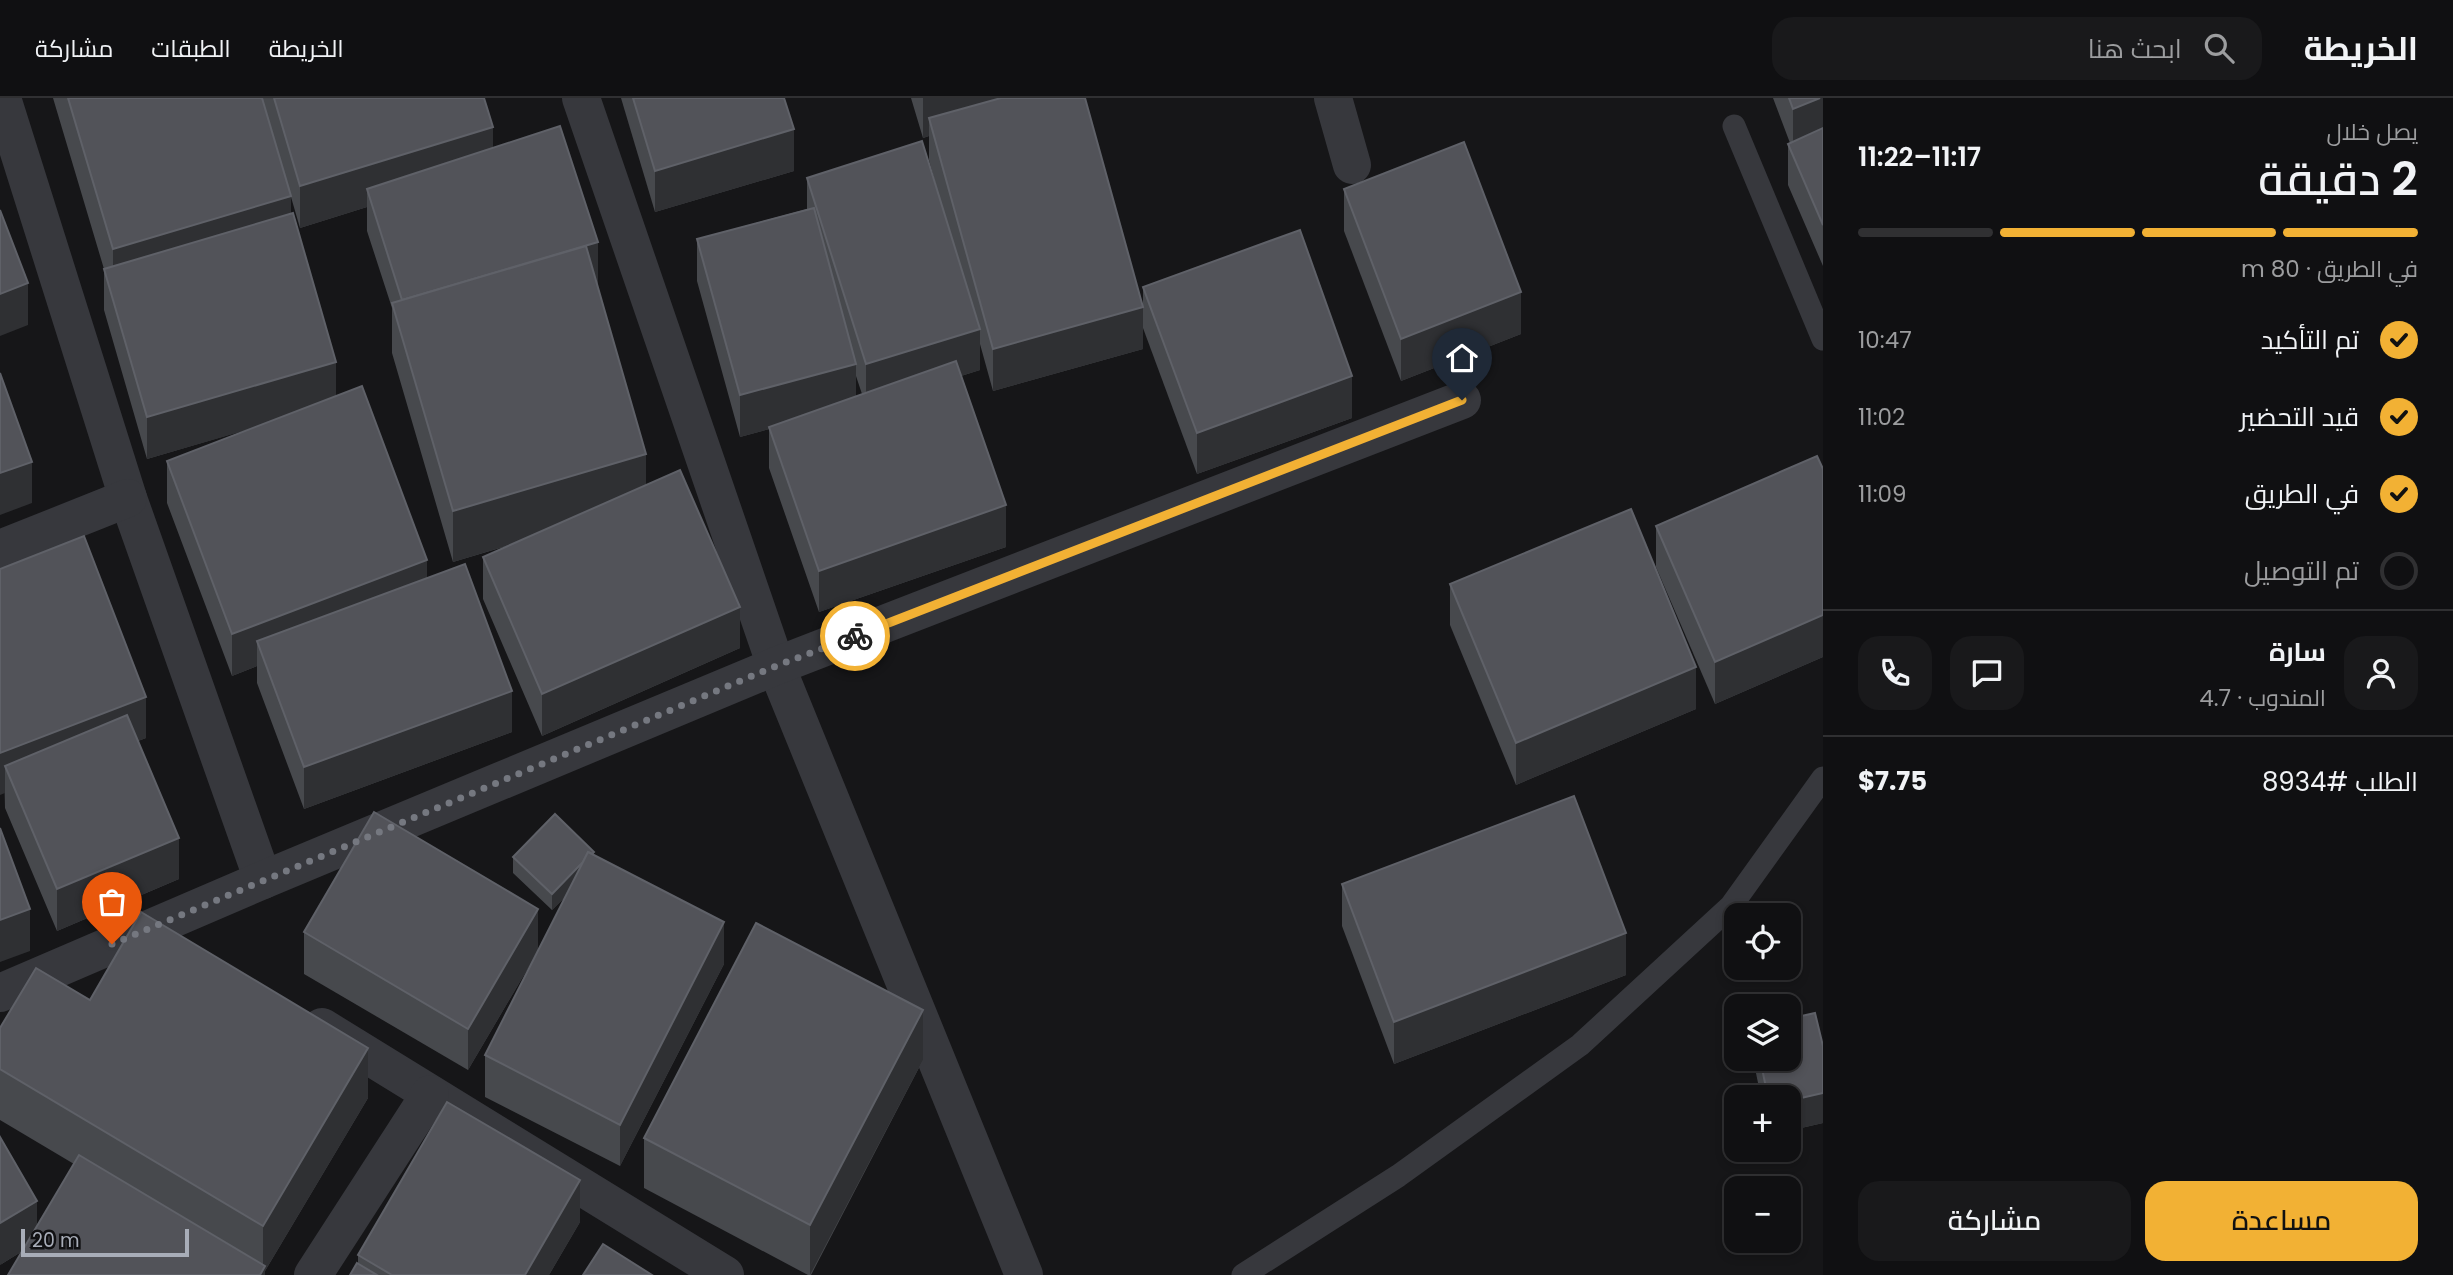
<!DOCTYPE html>
<html lang="ar">
<meta charset="utf-8">
<style>
body{margin:0;font-family:Poppins,Cairo,sans-serif;background:#19191b;color:#f1f3f6;direction:rtl;height:100vh;display:flex;flex-direction:column;font-size:26px;white-space:nowrap}
*{box-sizing:border-box;margin:0}
p{font-size:23px;color:#9c9d9f}
.icon{flex:none;width:38px;height:38px;fill:none;stroke:currentColor;stroke-width:2;stroke-linecap:round;stroke-linejoin:round}
.map{position:relative;flex:1;overflow:hidden;direction:ltr}
.panel{display:flex;flex-direction:column;background:#101012;width:630px}
.panel>*{flex:none}
.tools{position:absolute;left:1724px;top:805px;display:grid;gap:14px}
.tools a{display:grid;place-items:center;width:77px;height:77px;border-radius:14px;background:#101012;box-shadow:0 4px 10px #0003,0 0 0 2px #303032;font-size:35px}
.scale{position:absolute;left:21px;bottom:18px;width:168px;box-sizing:border-box;padding-left:7px;border:4px solid #a8adb8;border-top:0;font-size:19px;line-height:24px;white-space:nowrap;color:#a8adb8;-webkit-text-stroke:5px #111113;paint-order:stroke}
.pin{position:absolute;display:grid;place-items:center;width:60px;height:60px;color:#fff;margin:-72px -30px;border-radius:50% 50% 50% 0;rotate:-45deg;box-shadow:0 0 7px #0007}
.pin .icon{rotate:45deg}
.courier{position:absolute;display:grid;place-items:center;width:70px;height:70px;margin:-35px;border:5px solid #f2b134;border-radius:50%;background:#fff;color:#222;box-shadow:0 2px 9px #0007}
.headline em{font-style:normal;font-weight:600}
.headline div{display:flex;flex-direction:column-reverse}
.headline{display:flex;align-items:center;justify-content:space-between;height:119px;padding:0 35px}
h1{font-size:46px;font-weight:600;line-height:52px}
.bar{display:grid;grid-template-columns:repeat(4,1fr);gap:10px 7px;align-content:center;height:84px;padding:0 35px}
.bar i{height:9px;border-radius:5px;background:#303032}
.bar .current{background:#f2b134}
.bar p{grid-column:span 4}
.line{display:flex;align-items:center;gap:18px;padding:0 35px;border-top:2px solid #303032}
.line div{flex:1}
.round{display:grid;place-items:center;flex:none;width:74px;height:74px;border-radius:21px;background:#19191b}
ol{padding:0 35px;list-style:none}
li{display:flex;align-items:center;gap:21px;height:77px}
li p{margin-inline-start:auto}
li .icon{padding:7px;border-radius:50%;background:#f2b134;color:#111;stroke-width:4}
li:last-child{color:#9c9d9f}
li i{width:38px;height:38px;border:4px solid #303032;border-radius:50%}
.primary-button{display:flex;gap:14px;margin-top:auto;padding:14px 35px}
.primary-button a{flex:1;height:80px;border-radius:21px;background:#f2b134;color:#111;font-size:28px;font-weight:600;line-height:80px;text-align:center}
.primary-button a+a{background:#19191b;color:#f1f3f6}
header{display:flex;align-items:center;gap:42px;box-sizing:border-box;height:98px;padding:0 35px;background:#101012;border-bottom:2px solid #303032}
header strong{font-size:33px}
nav{display:flex;gap:38px;margin-inline-start:auto;font-size:24px}
.search{width:490px;height:63px;background:#19191b;display:flex;align-items:center;gap:18px;box-sizing:border-box;padding:0 24px;border-radius:21px;color:#9c9d9f;font-size:26px}
main{display:flex;flex:1;min-height:0}
.map>svg:first-child{display:block}
.lines{fill:none;stroke-linecap:round;stroke-linejoin:round}
.lane{stroke:#37383d;stroke-width:23}
.street{stroke:#37383d;stroke-width:38}
.wall{fill:#47494d;fill-rule:evenodd}
.shaded-wall{fill:#2f3033}
.building{fill:#525359;stroke:#5f6168;stroke-width:2}
.done{stroke:#757880;stroke-width:7;stroke-dasharray:0 12.6}
.route{stroke:#f2b134;stroke-width:9}
</style>
<header>
<strong>الخريطة</strong>
<div class="search"><svg class="icon" aria-label="search" viewBox="0 0 24 24"><circle cx="10" cy="10" r="6"/><path d="M15 15l6 6"/></svg>ابحث هنا</div>
<nav><a>الخريطة</a><a>الطبقات</a><a>مشاركة</a></nav>
</header>
<main>
<section class="panel">
<div class="headline"><div><h1>2 دقيقة</h1><p>يصل خلال</p></div><em>11:17–11:22</em></div>
<div class="bar"><i class="current"></i><i class="current"></i><i class="current"></i><i></i><p>في الطريق · 80 m</p></div>
<ol>
<li><svg class="icon" aria-label="check" viewBox="0 0 24 24"><path d="M5 12l5 5 9-10"/></svg>تم التأكيد<p>10:47</p></li>
<li><svg class="icon" aria-label="check" viewBox="0 0 24 24"><path d="M5 12l5 5 9-10"/></svg>قيد التحضير<p>11:02</p></li>
<li><svg class="icon" aria-label="check" viewBox="0 0 24 24"><path d="M5 12l5 5 9-10"/></svg>في الطريق<p>11:09</p></li>
<li><i></i>تم التوصيل</li>
</ol>
<div class="line" style="height:126px"><a class="round"><svg class="icon" aria-label="person" viewBox="0 0 24 24"><circle cx="12" cy="8" r="4"/><path d="M4 21q1-7 8-7t8 7"/></svg></a><div><b>سارة</b><p>المندوب · 4.7</p></div><a class="round"><svg class="icon" aria-label="chat" viewBox="0 0 24 24"><path d="M4 5h16v11H9l-5 4z"/></svg></a><a class="round"><svg class="icon" aria-label="phone" viewBox="0 0 24 24"><path d="M5 4h4l2 5-3 2q2 4 5 5l2-3 5 2v4C11 20 4 13 5 4z"/></svg></a></div>
<div class="line" style="height:91px"><div>الطلب #8934</div><b>$7.75</b></div>
<div class="primary-button"><a>مساعدة</a><a>مشاركة</a></div>
</section>
<div class="map">
<svg width="1823" height="1177" viewBox="0 0 1823 1177">
<rect width="100%" height="100%" fill="#161618"/>
<g class="lines">
<!-- lane -->
<g class="lane">
<path d="M1734 28 1823 241"/>
<path d="M1243 1177 1398 1078 1580 947 1731 808 1823 680"/>
</g>
<!-- street -->
<g class="street">
<path d="M2 0 128 400 263 782"/>
<path d="M581 0 776 568 1024 1177"/>
<path d="M1333 0 1352 67"/>
<path d="M0 451 128 400"/>
<path d="M0 895 263 782 776 568 1462 302"/>
<path d="M322 929 725 1177"/>
<path d="M313 1177 430 996"/>
</g>
</g>
<!-- wall -->
<g class="wall">
<path d="M53 0H484L493 50 598 185 597 186 646 387 740 550 542 638 483 501V459L513 446 453 464 392 255V210L367 133V109L300 130 291 99V116L336 298 427 480 512 634 304 711 257 585V568L232 578 167 405V363L249 331 147 361 104 212V171Z"/>
<path d="M621 0H784L794 73 655 114Z"/>
<path d="M911 0H1085L1143 251 993 293 980 246V272L961 278 1006 449 819 514 769 370V331L740 339 697 183V141L807 111V80L943 113 929 62V38L923 40ZM856 278 862 296 856 298Z"/>
<path d="M1773 0H1823V168L1788 87V46L1790 45Z"/>
<path d="M1344 91 1521 236 1401 283 1344 133Z"/>
<path d="M1143 189 1352 320 1197 376 1143 230Z"/>
<path d="M1823 371V559L1715 606 1656 469V428Z"/>
<path d="M0 471 146 640 138 643 179 781 57 833 5 710Z"/>
<path d="M1450 486 1696 611 1516 687 1450 527Z"/>
<path d="M594 757 724 866 620 1068 485 999V957L567 797 552 812 513 775V759Z"/>
<path d="M1342 786 1626 877 1394 966 1342 828Z"/>
<path d="M304 834 538 853 468 972 304 876Z"/>
<path d="M90 902 368 1000 265 1173V1177L21 1154 0 1167 37 1127 74 1066 0 1022V930Z"/>
<path d="M1823 948V1025L1788 1033V999H1761L1753 961H1788Z"/>
<path d="M923 962 811 1177H808L644 1090V1040Z"/>
<path d="M580 1124 549 1177H350L358 1165V1157Z"/>
</g>
<!-- shaded-wall -->
<g class="shaded-wall">
<path d="M923 0H1058L929 20V38L923 40Z"/>
<path d="M1820 0H1823V41L1793 52V11Z"/>
<path d="M493 29V71L367 91V109L300 130V88Z"/>
<path d="M794 31V73L655 114V73Z"/>
<path d="M291 98V149L113 202V151Z"/>
<path d="M598 144V185L404 248V206Z"/>
<path d="M28 185V227L0 238V196Z"/>
<path d="M1521 194V236L1401 283V241Z"/>
<path d="M1143 209V251L993 293V251Z"/>
<path d="M980 231V272L866 308V266Z"/>
<path d="M336 264V306L147 361V319Z"/>
<path d="M856 266V307L740 339V297Z"/>
<path d="M1352 278V320L1197 376V335Z"/>
<path d="M646 356V406L453 464V413Z"/>
<path d="M32 364V405L0 417V375Z"/>
<path d="M1006 407V449L819 514V473Z"/>
<path d="M427 462V503L257 543V568L232 578V536Z"/>
<path d="M740 509V550L542 638V596Z"/>
<path d="M1823 517V559L1715 606V564Z"/>
<path d="M1696 569V611L1516 687V645Z"/>
<path d="M512 593V634L304 711V669Z"/>
<path d="M146 599V640L15 691 5 668V695L0 697V655Z"/>
<path d="M179 740V781L57 833V791Z"/>
<path d="M594 754V769L552 812V796Z"/>
<path d="M30 811V853L0 864V822Z"/>
<path d="M538 811V853L468 972V931Z"/>
<path d="M724 824V866L620 1068V1027Z"/>
<path d="M1626 835V877L1394 966V924Z"/>
<path d="M923 912V962L810 1177V1127Z"/>
<path d="M368 950V1000L265 1173V1177H260L263 1173V1128Z"/>
<path d="M1823 995V1025L1788 1033V1003Z"/>
<path d="M580 1082V1124L549 1177H525Z"/>
<path d="M37 1103V1144L0 1167V1125Z"/>
</g>
<!-- building -->
<g class="building">
<path d="M68 0H262L291 98 113 151Z"/>
<path d="M274 0H484L493 29 300 88Z"/>
<path d="M633 0H784L794 31 655 73Z"/>
<path d="M1001 0H1085L1143 209 993 251 929 20Z"/>
<path d="M1789 0H1820L1793 11Z"/>
<path d="M560 28 598 144 402 202 367 91Z"/>
<path d="M1823 30V127L1788 46Z"/>
<path d="M922 43 980 231 866 266 807 80Z"/>
<path d="M1464 44 1521 194 1401 241 1344 91Z"/>
<path d="M814 110 856 266 740 297 697 141Z"/>
<path d="M0 112 28 185 0 196Z"/>
<path d="M293 115 336 264 147 319 104 171Z"/>
<path d="M1300 132 1352 278 1197 335 1143 189Z"/>
<path d="M586 148 646 356 453 413 392 205Z"/>
<path d="M956 263 1006 407 819 473 769 329Z"/>
<path d="M0 275 32 364 0 375Z"/>
<path d="M362 288 427 462 232 536 167 363Z"/>
<path d="M1817 358 1823 371V517L1715 564 1656 428Z"/>
<path d="M680 372 740 509 542 596 483 459Z"/>
<path d="M1631 411 1696 569 1516 645 1450 486Z"/>
<path d="M84 438 146 599 0 655V471Z"/>
<path d="M465 466 512 593 304 669 257 543Z"/>
<path d="M127 617 179 740 57 791 5 668Z"/>
<path d="M1574 698 1626 835 1394 924 1342 786Z"/>
<path d="M374 714 538 811 468 931 304 834Z"/>
<path d="M555 716 594 754 592 756 588 754 583 764 552 796 513 759Z"/>
<path d="M0 730 30 811 0 822Z"/>
<path d="M588 754 724 824 620 1027 485 957Z"/>
<path d="M141 814 368 950 263 1128 0 971V930L36 870 90 902Z"/>
<path d="M756 825 923 912 810 1127 644 1040Z"/>
<path d="M1815 915 1823 948V995L1788 1003V999H1768L1760 961H1788V921Z"/>
<path d="M447 1004 580 1082 525 1177H392L358 1157Z"/>
<path d="M0 1039 37 1103 0 1125Z"/>
<path d="M79 1057 265 1168 260 1177H8Z"/>
<path d="M603 1146 652 1177H583Z"/>
<path d="M357 1165 377 1177H350Z"/>
</g>
<g class="lines">
<!-- done -->
<path class="done" d="M112 846 776 568 855 538"/>
<!-- route -->
<path class="route" d="M855 538 1462 302"/>
</g>
</svg>
<div class="tools">
<a><svg class="icon" aria-label="locate" viewBox="0 0 24 24"><circle cx="12" cy="12" r="6"/><path d="M12 2v4M12 18v4M2 12h4M18 12h4"/></svg></a>
<a><svg class="icon" aria-label="layers" viewBox="0 0 24 24"><path d="M12 4l9 5-9 5-9-5zM3 14l9 5 9-5"/></svg></a>
<a>+</a>
<a>−</a>
</div>
<div class="scale">20 m</div>
<div class="pin" style="left:112px;top:846px;background:#ea580c"><svg class="icon" aria-label="bag" viewBox="0 0 24 24"><path d="M5 8h14l-1 12H6zM9 8a3 3 0 0 1 6 0"/></svg></div>
<div class="pin" style="left:1462px;top:302px;background:#1f2937"><svg class="icon" aria-label="home" viewBox="0 0 24 24"><path d="M3 11l9-7 9 7M6 9v11h12V9"/></svg></div>
<div class="courier" style="left:855px;top:538px"><svg class="icon" aria-label="bike" viewBox="0 0 24 24"><circle cx="6" cy="16" r="4"/><circle cx="18" cy="16" r="4"/><path d="M6 16l4-8h5l3 8M10 8l3 8H6M13 5h3"/></svg></div>
</div>
</main>
